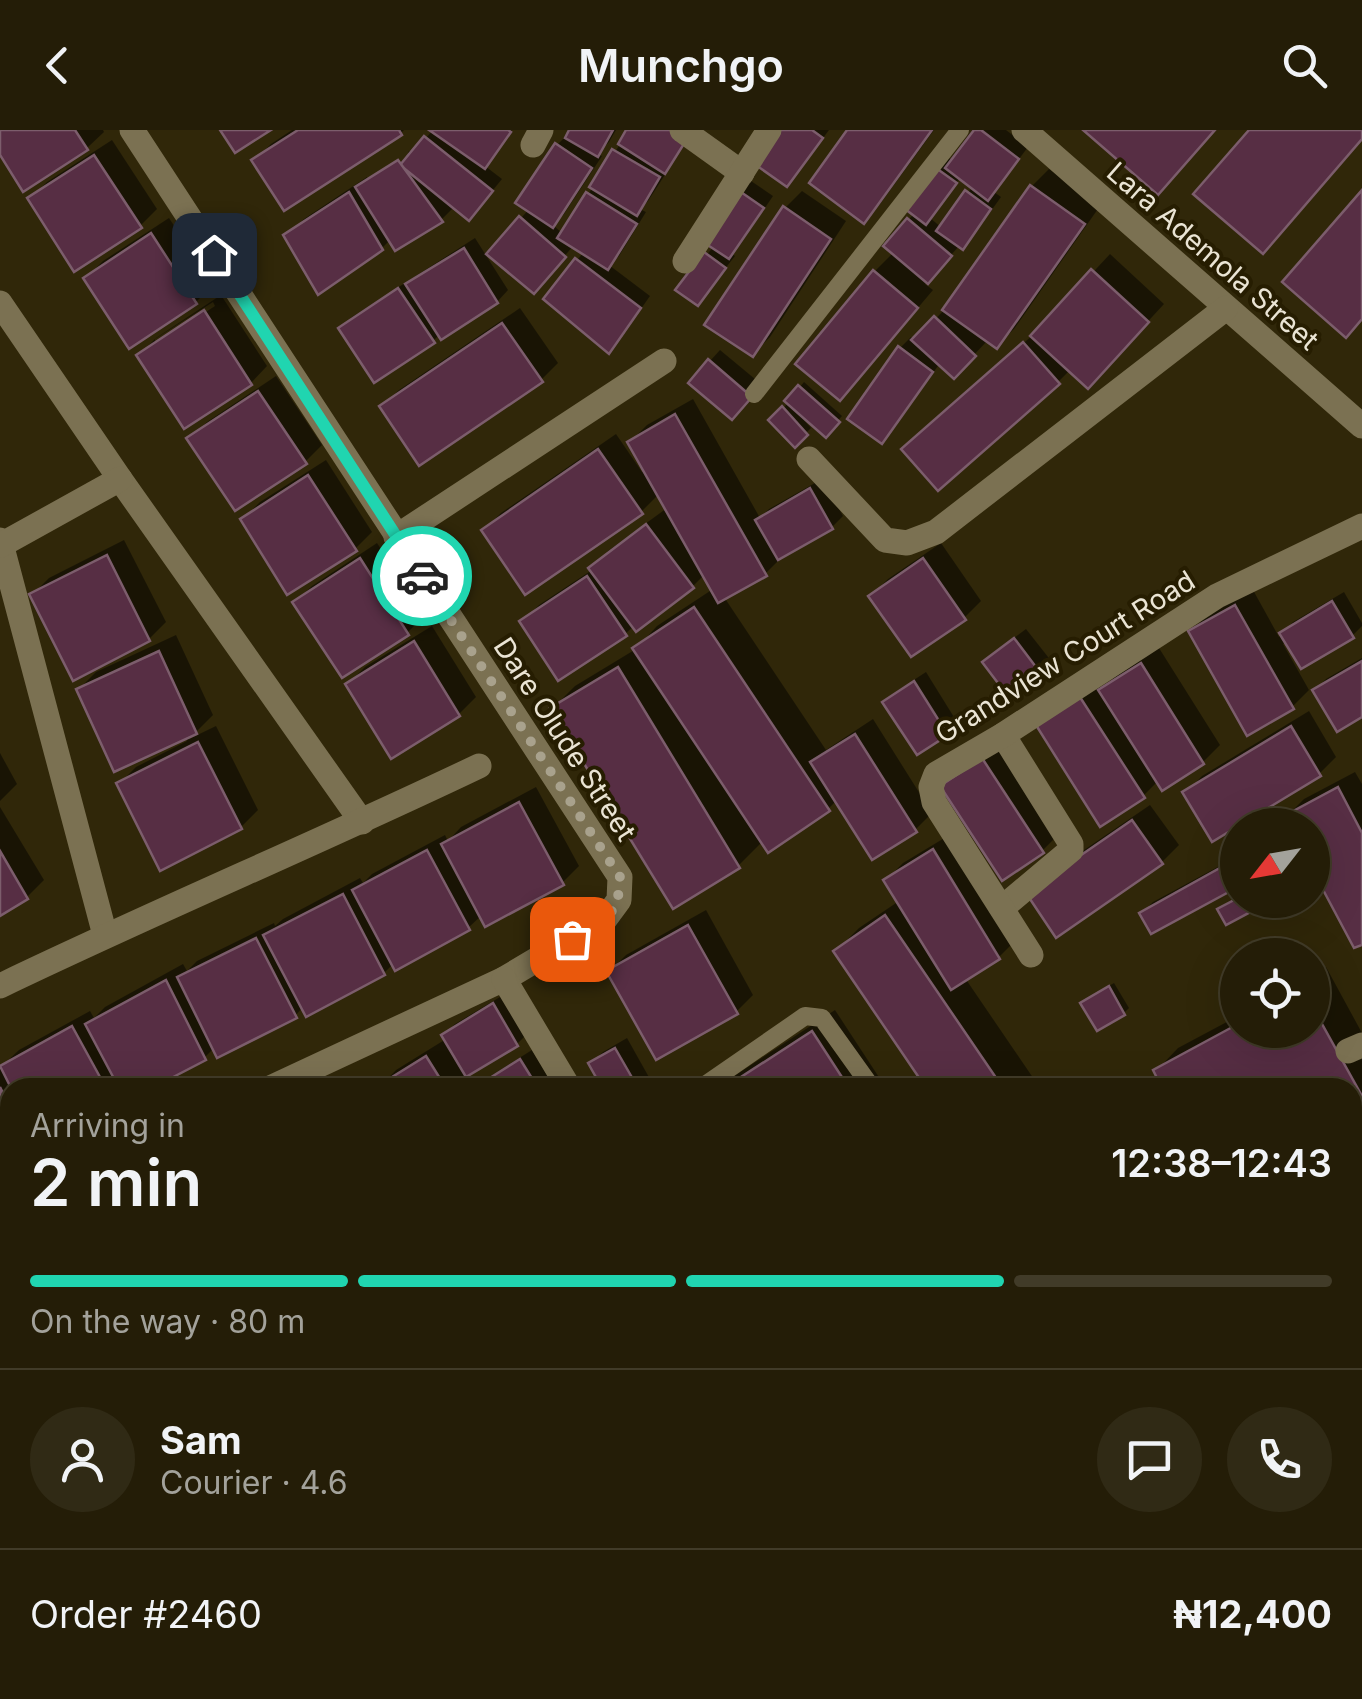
<!DOCTYPE html>
<meta charset="utf-8">
<style>
body{margin:0;font-family:Inter,sans-serif;background:#302a15;color:#f1f3f6;height:100vh;display:flex;flex-direction:column;font-size:38px;white-space:nowrap}
*{box-sizing:border-box;margin:0}
p{font-size:32px;color:#a3a29b}
.icon{flex:none;width:55px;height:55px;fill:none;stroke:currentColor;stroke-width:2;stroke-linecap:round;stroke-linejoin:round}
.map{position:relative;flex:1;overflow:hidden}
.details{position:absolute;left:0px;top:948px;width:1362px;height:622px;display:flex;flex-direction:column;background:#241d07;border-radius:30px 30px 0 0;box-shadow:0 10px 40px #0002,0 0 0 2px #413b28}
.details>*{flex:none}
.needle{width:65px;rotate:239deg}
.buttons{position:absolute;left:1220px;top:678px;display:grid;gap:20px}
.buttons a{display:grid;place-items:center;width:110px;height:110px;border-radius:50%;background:#241d07;box-shadow:0 10px 40px #0002,0 0 0 2px #413b28;font-size:50px}
.pin{position:absolute;display:grid;place-items:center;width:85px;height:85px;color:#fff;margin:-42px;border-radius:20px;box-shadow:0 5px 15px #0006}
.courier{position:absolute;display:grid;place-items:center;width:100px;height:100px;margin:-50px;border:8px solid #20d5b0;border-radius:50%;background:#fff;color:#222;box-shadow:0 2px 12px #0007}
.headline em{font-style:normal;font-weight:600}
.headline div{display:flex;flex-direction:column-reverse}
.headline{display:flex;align-items:center;justify-content:space-between;height:170px;padding:0 30px}
h1{font-size:65px;font-weight:600;line-height:75px}
.bar{display:grid;grid-template-columns:repeat(4,1fr);gap:15px 10px;align-content:center;height:120px;padding:0 30px}
.bar i{height:12px;border-radius:8px;background:#413b28}
.bar .active{background:#20d5b0}
.bar p{grid-column:span 4}
.line{display:flex;align-items:center;gap:25px;padding:0 30px;border-top:2px solid #413b28}
.line div{flex:1}
.round{display:grid;place-items:center;flex:none;width:105px;height:105px;border-radius:52px;background:#302a15}
header{display:flex;justify-content:space-between;align-items:center;height:130px;padding:0 30px;background:#241d07;font-size:45px;font-weight:600}
.map>svg:first-child{display:block}
.shadow{fill:#0007;fill-rule:evenodd}
.building{fill:#572e44;stroke:#7c5d6c;stroke-width:2.5}
.lines{fill:none;stroke-linecap:round;stroke-linejoin:round}
.service{stroke:#7b7152;stroke-width:18}
.minor{stroke:#7b7152;stroke-width:25}
.done{stroke:#a9a28d;stroke-width:10;stroke-dasharray:0 18}
.route{stroke:#20d5b0;stroke-width:12}
.labels{text-anchor:middle;dominant-baseline:central;stroke-width:8;stroke-linejoin:round;paint-order:stroke}
.street-label{font-size:28px;fill:#eae4d4;stroke:#261d01}
</style>
<header><svg class="icon" aria-label="back" viewBox="0 0 24 24"><path d="M15 5l-7 7 7 7"/></svg>Munchgo<svg class="icon" aria-label="search" viewBox="0 0 24 24"><circle cx="10" cy="10" r="6"/><path d="M15 15l6 6"/></svg></header>
<div class="map">
<svg width="1362" height="1569" viewBox="0 0 1362 1569">
<rect width="100%" height="100%" fill="#302709"/>
<!-- shadow -->
<g class="shadow">
<path d="M0 0H103L104 2 87 18 0 21Z"/>
<path d="M292 0H404L401 3 254 31 271 14Z"/>
<path d="M433 0H512L496 25 485 36 502 49 480 76H455L441 90 391 109 382 118 287 106 304 89 367 47 368 52 410 26 408 22 410 21 412 24Z"/>
<path d="M572 0H616L609 12 597 24 602 26 564 84 553 95 563 104 629 0H694L648 71 640 79 646 82 619 126 609 135 650 166 619 210 609 221 577 130 584 122 574 115 544 150 490 124 529 79 557 15Z"/>
<path d="M780 0H829L797 43 786 54Z"/>
<path d="M850 0H934L880 74 863 90Z"/>
<path d="M977 0H1006L1028 17 994 62 1001 67 973 106 962 117 960 115 925 154 933 160 856 251 874 142 894 122 908 90 915 83 908 79 949 28 953 32ZM961 47 973 56 942 98 929 87Z"/>
<path d="M112 10 157 79 140 96 30 69 47 52Z"/>
<path d="M1049 39 1100 76 1014 199 997 216 988 210 954 246 940 233 893 300 882 311 900 218 911 207 915 210 947 177 1032 56Z"/>
<path d="M751 51 773 66 740 115 732 124 735 126 698 173 679 159 714 116 706 111Z"/>
<path d="M802 61 846 91 770 207 753 224 785 78Z"/>
<path d="M169 88 213 155 196 172 86 148 103 131Z"/>
<path d="M475 108 508 160 497 172 440 204 433 211 341 198 352 187Z"/>
<path d="M1110 124 1164 174 1105 238 1071 239 1058 252 922 302 1042 197Z"/>
<path d="M221 165 267 236 251 253 139 225 156 208ZM213 172 215 176 155 215V209Z"/>
<path d="M520 178 558 233 541 250 382 276 399 260Z"/>
<path d="M720 220 761 254 743 276 710 231Z"/>
<path d="M276 246 322 315 305 332 190 309 207 292Z"/>
<path d="M804 252 842 286 826 304 804 285 802 288 811 298 795 314 772 290 789 272 788 271Z"/>
<path d="M693 269 760 388 769 379 822 349 843 386 832 397 782 427 765 444 724 467 826 620 873 589 932 683 915 700 837 670 828 679 763 711 738 736 553 578 575 556 636 519 657 496 713 459 704 445 693 456 634 496 625 504 522 492 539 475 592 440 608 421 667 378 659 364 641 382 484 400 501 383 616 304 642 342 645 340 630 312 647 295Z"/>
<path d="M326 330 372 402 355 419 243 389 260 372Z"/>
<path d="M124 410 166 492 149 509 32 465 49 448Z"/>
<path d="M377 413 424 486 407 503 295 472 312 456Z"/>
<path d="M941 413 981 471 964 488 871 466 888 449Z"/>
<path d="M1253 460 1279 507 1293 492 1344 462 1362 493V496L1352 506 1287 512 1283 514 1309 560 1292 577 1191 502 1208 484Z"/>
<path d="M432 496 476 567 459 584 348 554 365 537Z"/>
<path d="M1026 499 1052 532 1041 543 997 521Z"/>
<path d="M176 505 213 585 189 609 216 596 258 680 241 697 119 654 136 637 187 611 186 607 79 559 96 542Z"/>
<path d="M1159 518 1220 615 1203 632 1158 651 1143 666 1037 592 1095 549 1102 559 1118 544Z"/>
<path d="M1362 528V584L1315 560 1326 549Z"/>
<path d="M926 542 957 592 946 603 886 572 897 561Z"/>
<path d="M1309 581 1336 627 1319 644 1186 663 1202 646Z"/>
<path d="M999 613 1059 704 1042 721 943 656Z"/>
<path d="M0 623 17 654 0 671Z"/>
<path d="M1355 642 1362 654V812L1312 695H1292L1287 686 1304 669Z"/>
<path d="M536 657 579 736 562 753 482 785 468 798 394 833 384 843 303 877 295 886 215 917 204 928 147 958H10V1022L0 1026V938L19 920 90 881 94 888 105 877 183 834 187 841 197 831 274 793 275 796 283 789 360 748 363 753 372 744 445 705 448 711 461 697Z"/>
<path d="M1150 675 1179 715 1162 732 1057 804 1046 746Z"/>
<path d="M0 677 44 750 27 767 0 783Z"/>
<path d="M951 704 1016 810 999 827 965 848 1040 958H929L836 821 859 798 899 771 886 750 903 733Z"/>
<path d="M1238 726V754L1152 801 1142 783 1153 772Z"/>
<path d="M706 780 753 865 736 882 609 842 626 825Z"/>
<path d="M1326 837 1362 903V1062L1352 958 1156 941 1178 918 1238 886V900H1312V844Z"/>
<path d="M1114 853 1129 878 1124 883 1088 868Z"/>
<path d="M505 864 528 903 517 914 465 945 473 958H379L396 940 446 909 444 905 455 894Z"/>
<path d="M835 880 886 958H717L719 956Z"/>
<path d="M627 908 655 958H605L591 933 603 922Z"/>
<path d="M532 920 555 958H475L481 952Z"/>
<path d="M372 950 376 958H359Z"/>
<path d="M1352 1093 1362 1110V1124L1352 1133Z"/>
<path d="M1352 1299 1359 1311 1352 1318Z"/>
<path d="M1356 1335 1362 1344V1362L1352 1369V1337Z"/>
<path d="M10 1380V1510L7 1512 10 1518V1535L0 1543V1386Z"/>
<path d="M1362 1458V1569H1325L1341 1560H1352V1463Z"/>
<path d="M400 1560H454L458 1569H392Z"/>
<path d="M652 1560H816L801 1569H637Z"/>
<path d="M1164 1560H1261L1267 1569H1155Z"/>
</g>
<!-- building -->
<g class="building">
<path d="M0 0H75L88 20 23 62 0 25Z"/>
<path d="M220 0H271L235 23Z"/>
<path d="M298 0H399L402 5 284 81 251 30Z"/>
<path d="M429 0H508L511 2 485 39Z"/>
<path d="M569 0H613L598 27 565 8Z"/>
<path d="M626 0H673L687 9 665 44 618 14Z"/>
<path d="M777 0H812L823 8 787 57 753 33Z"/>
<path d="M847 0H932L864 94 809 53Z"/>
<path d="M974 0H981L1019 29 988 71 945 38Z"/>
<path d="M1083 0H1215L1158 65Z"/>
<path d="M1249 0H1362V9L1263 124 1193 64Z"/>
<path d="M424 6 493 61 469 91 400 35Z"/>
<path d="M555 13 592 38 553 98 515 73Z"/>
<path d="M612 19 660 47 637 86 589 57Z"/>
<path d="M94 25 142 98 74 142 27 68Z"/>
<path d="M398 30 443 92 395 121 355 57Z"/>
<path d="M936 38 957 53 926 95 905 79Z"/>
<path d="M1030 55 1085 94 997 219 942 180Z"/>
<path d="M738 60 764 78 729 129 703 112Z"/>
<path d="M965 60 991 79 963 120 936 101Z"/>
<path d="M1362 60V189L1346 208 1282 152Z"/>
<path d="M349 62 383 120 318 165 283 105Z"/>
<path d="M586 62 637 94 608 140 557 108Z"/>
<path d="M783 76 831 109 753 227 704 195Z"/>
<path d="M519 86 566 127 534 164 486 124Z"/>
<path d="M907 88 952 126 928 154 883 116Z"/>
<path d="M151 103 197 174 129 219 83 148Z"/>
<path d="M464 118 498 173 441 210 405 154Z"/>
<path d="M704 122 726 138 698 176 675 160Z"/>
<path d="M575 128 641 178 609 224 543 169Z"/>
<path d="M1091 139 1149 192 1088 259 1030 206Z"/>
<path d="M873 140 918 178 840 271 795 234Z"/>
<path d="M398 158 435 213 374 253 338 198Z"/>
<path d="M204 180 252 255 184 299 136 225Z"/>
<path d="M934 186 976 226 954 249 911 210Z"/>
<path d="M502 193 543 252 419 336 379 276Z"/>
<path d="M1023 212 1060 254 938 361 901 319Z"/>
<path d="M898 216 933 242 882 314 847 289Z"/>
<path d="M708 229 752 267 732 290 688 253Z"/>
<path d="M798 255 840 292 826 308 784 271Z"/>
<path d="M258 261 307 334 235 381 186 308Z"/>
<path d="M782 276 808 305 795 318 768 290Z"/>
<path d="M675 284 767 446 718 473 627 312Z"/>
<path d="M598 319 643 384 525 465 481 400Z"/>
<path d="M308 345 357 421 287 465 240 389Z"/>
<path d="M810 358 833 399 778 430 755 390Z"/>
<path d="M646 394 694 458 636 502 588 438Z"/>
<path d="M107 425 150 511 73 551 29 464Z"/>
<path d="M360 428 409 505 342 548 292 472Z"/>
<path d="M923 428 966 490 911 527 868 466Z"/>
<path d="M587 446 627 506 558 551 519 491Z"/>
<path d="M1332 471 1354 508 1301 539 1279 503Z"/>
<path d="M1235 475 1294 579 1247 606 1188 501Z"/>
<path d="M694 477 830 681 768 723 632 518Z"/>
<path d="M1014 508 1042 545 1010 569 982 532Z"/>
<path d="M414 511 460 586 391 629 345 554Z"/>
<path d="M159 521 197 604 114 642 76 559Z"/>
<path d="M1362 531V587L1337 602 1312 560Z"/>
<path d="M1141 533 1204 634 1162 661 1098 560Z"/>
<path d="M618 537 740 738 673 779 550 578Z"/>
<path d="M914 551 948 605 917 625 882 572Z"/>
<path d="M1078 564 1145 668 1100 697 1034 592Z"/>
<path d="M1291 596 1321 646 1212 712 1182 662Z"/>
<path d="M855 604 917 702 872 730 810 632Z"/>
<path d="M198 612 242 699 160 741 116 653Z"/>
<path d="M982 628 1044 723 1002 751 940 656Z"/>
<path d="M1338 657 1362 703V815L1354 818 1312 739V695H1289L1284 686Z"/>
<path d="M519 672 564 755 485 797 441 714Z"/>
<path d="M1132 690 1163 734 1056 808 1026 763Z"/>
<path d="M933 719 1000 829 951 860 883 750Z"/>
<path d="M427 720 470 800 395 841 352 760Z"/>
<path d="M0 721 28 769 0 786Z"/>
<path d="M1227 734 1238 757 1151 804 1139 783Z"/>
<path d="M343 764 385 845 306 887 263 805Z"/>
<path d="M1238 768V770H1273L1226 795 1217 779Z"/>
<path d="M885 785 1003 958H926L833 821Z"/>
<path d="M688 795 738 884 656 930 606 841Z"/>
<path d="M256 808 297 888 217 928 177 847Z"/>
<path d="M166 850 206 930 152 958H119L85 894Z"/>
<path d="M1109 856 1125 885 1097 901 1080 873Z"/>
<path d="M493 873 518 916 466 947 441 905Z"/>
<path d="M1312 876 1362 966V1065L1352 1070V958H1162L1153 940 1238 894V900H1312Z"/>
<path d="M72 896 106 958H11L0 936Z"/>
<path d="M812 901 849 958H724Z"/>
<path d="M615 918 638 958H602L588 933Z"/>
<path d="M426 926 446 958H377L376 957Z"/>
<path d="M520 929 538 958H474Z"/>
<path d="M0 957 10 977V1025L0 1028Z"/>
<path d="M1360 1168 1362 1170V1302L1352 1285V1172Z"/>
<path d="M0 1404 10 1420 8 1514 0 1500Z"/>
<path d="M1362 1463V1569H1359L1352 1559V1468Z"/>
<path d="M404 1560H438L442 1569H390Z"/>
<path d="M498 1560H563L568 1569H503Z"/>
<path d="M600 1560H638L624 1569H605Z"/>
<path d="M656 1560H683L689 1569H641Z"/>
<path d="M693 1560H760L765 1569H698Z"/>
<path d="M774 1560H820L806 1569H780Z"/>
<path d="M1168 1560H1233L1239 1569H1155Z"/>
<path d="M1268 1560H1331L1315 1569H1273Z"/>
</g>
<g class="lines">
<!-- service -->
<g class="service">
<path d="M754 264 960 0"/>
<path d="M701 958 805 886 822 888 872 958"/>
</g>
<!-- minor -->
<g class="minor">
<path d="M132 0 620 747 619 770 605 789 504 849 270 958"/>
<path d="M682 0 742 43"/>
<path d="M1024 0 1362 296"/>
<path d="M533 15 541 0"/>
<path d="M685 131 769 0"/>
<path d="M0 173 120 349 362 692"/>
<path d="M809 329 885 410 907 413 936 402 1226 178"/>
<path d="M396 407 664 231"/>
<path d="M0 410 105 805"/>
<path d="M1 415 120 349"/>
<path d="M1002 778 1071 720V714L1003 605"/>
<path d="M1031 825 934 672 931 657 936 644 1003 605 1217 466 1362 396"/>
<path d="M504 849 569 958"/>
<path d="M0 856C158 780 320 712 479 636"/>
<path d="M1348 921 1362 915"/>
<path d="M0 1251 10 1275"/>
<path d="M1352 1407 1362 1402"/>
<path d="M582 1560 587 1569"/>
<path d="M933 1560 939 1569"/>
<path d="M111 1569 120 1563"/>
<path d="M1078 1569 1092 1560"/>
</g>
</g>
<g class="lines">
<!-- done -->
<path class="done" d="M422 446 620 747C619 788 604 790 572 809"/>
<!-- route -->
<path class="route" d="M214 125 422 446"/>
</g>
<g class="labels">
<!-- street labels -->
<g class="street-label">
<text transform="translate(1213 126) rotate(41)">Lara Ademola Street</text>
<text transform="translate(1065 527) rotate(-32)">Grandview Court Road</text>
<text transform="translate(565 609) rotate(57)">Dare Olude Street</text>
</g>
</g>
</svg>
<div class="buttons">
<a><svg class="needle" viewBox="-14 -14 28 28"><path d="M0-13l5 13h-10z" fill="#e53935"/><path d="M0 13l5-13h-10z" fill="#a3a29b"/></svg></a>
<a><svg class="icon" aria-label="locate" viewBox="0 0 24 24"><circle cx="12" cy="12" r="6"/><path d="M12 2v4M12 18v4M2 12h4M18 12h4"/></svg></a>
</div>
<div class="pin" style="left:572px;top:809px;background:#ea580c"><svg class="icon" aria-label="bag" viewBox="0 0 24 24"><path d="M5 8h14l-1 12H6zM9 8a3 3 0 0 1 6 0"/></svg></div>
<div class="pin" style="left:214px;top:125px;background:#1f2937"><svg class="icon" aria-label="home" viewBox="0 0 24 24"><path d="M3 11l9-7 9 7M6 9v11h12V9"/></svg></div>
<div class="courier" style="left:422px;top:446px"><svg class="icon" aria-label="car" viewBox="0 0 24 24"><path d="M5 17H2v-5l4-1 3-4h7l3 4 3 1v5h-3M9 17h6M6 11h13"/><circle cx="7" cy="17" r="2"/><circle cx="17" cy="17" r="2"/></svg></div>
<section class="details">
<div class="headline"><div><h1>2 min</h1><p>Arriving in</p></div><em>12:38–12:43</em></div>
<div class="bar"><i class="active"></i><i class="active"></i><i class="active"></i><i></i><p>On the way · 80 m</p></div>
<div class="line" style="height:180px"><a class="round"><svg class="icon" aria-label="person" viewBox="0 0 24 24"><circle cx="12" cy="8" r="4"/><path d="M4 21q1-7 8-7t8 7"/></svg></a><div><b>Sam</b><p>Courier · 4.6</p></div><a class="round"><svg class="icon" aria-label="chat" viewBox="0 0 24 24"><path d="M4 5h16v11H9l-5 4z"/></svg></a><a class="round"><svg class="icon" aria-label="phone" viewBox="0 0 24 24"><path d="M5 4h4l2 5-3 2q2 4 5 5l2-3 5 2v4C11 20 4 13 5 4z"/></svg></a></div>
<div class="line" style="height:130px"><div>Order #2460</div><b>₦12,400</b></div>
</section>
</div>
